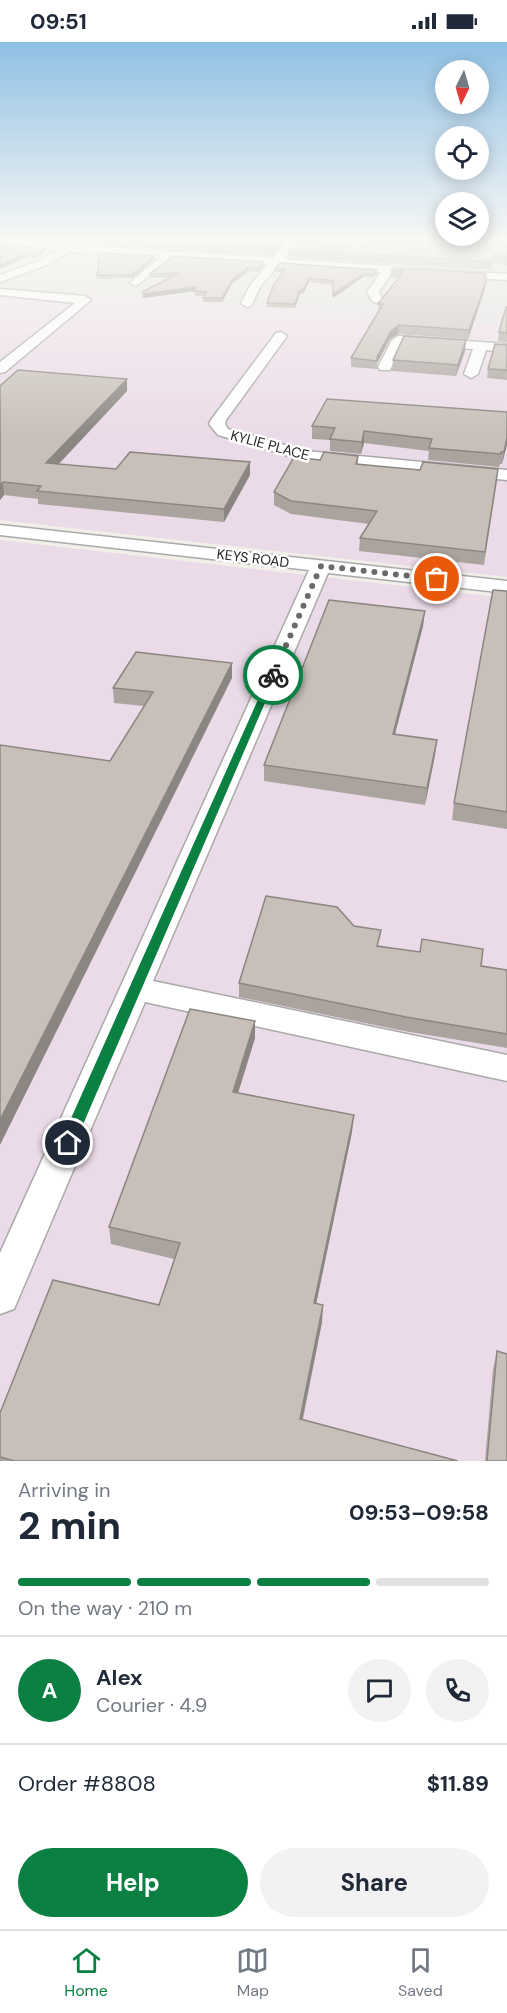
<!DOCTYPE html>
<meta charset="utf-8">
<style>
body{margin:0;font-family:"DM Sans",sans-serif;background:#f2f2f3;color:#1f2937;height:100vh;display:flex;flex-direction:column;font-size:22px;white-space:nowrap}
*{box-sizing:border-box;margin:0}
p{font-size:20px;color:#747a83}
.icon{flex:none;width:33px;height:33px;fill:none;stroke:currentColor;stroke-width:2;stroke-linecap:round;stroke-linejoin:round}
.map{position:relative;height:1419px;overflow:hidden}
.side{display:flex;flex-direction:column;background:#fff;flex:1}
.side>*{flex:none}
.needle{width:39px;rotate:185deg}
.tools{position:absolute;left:435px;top:18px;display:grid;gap:12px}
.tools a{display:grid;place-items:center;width:54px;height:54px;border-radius:50%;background:#fff;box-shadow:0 3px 15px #0003;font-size:30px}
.pin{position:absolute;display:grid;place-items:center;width:51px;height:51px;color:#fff;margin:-26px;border:3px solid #fff;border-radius:50%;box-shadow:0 2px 6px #0007}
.courier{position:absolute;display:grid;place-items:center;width:60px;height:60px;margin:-30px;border:4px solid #0b8043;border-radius:50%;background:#fff;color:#222;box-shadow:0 2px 8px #0007}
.head em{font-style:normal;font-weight:700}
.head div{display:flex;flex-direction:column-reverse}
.head{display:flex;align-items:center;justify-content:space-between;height:102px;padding:0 18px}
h1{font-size:39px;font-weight:700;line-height:45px}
.bar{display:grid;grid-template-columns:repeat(4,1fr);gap:9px 6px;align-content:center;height:72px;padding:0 18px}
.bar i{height:8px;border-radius:4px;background:#e0e1e3}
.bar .selected{background:#0b8043}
.bar p{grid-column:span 4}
.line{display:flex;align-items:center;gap:15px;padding:0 18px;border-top:2px solid #e0e1e3}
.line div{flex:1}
.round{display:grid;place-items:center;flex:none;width:63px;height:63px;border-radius:32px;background:#f2f2f3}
.action{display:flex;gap:12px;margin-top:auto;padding:12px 18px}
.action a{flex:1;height:69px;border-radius:36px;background:#0b8043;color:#fff;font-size:24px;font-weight:700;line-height:69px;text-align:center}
.action a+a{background:#f2f2f3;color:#1f2937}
.status{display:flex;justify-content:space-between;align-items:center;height:42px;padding:0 30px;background:#fff;direction:ltr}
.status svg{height:16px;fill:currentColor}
.tabs{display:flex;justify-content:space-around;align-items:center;height:84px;border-top:2px solid #e0e1e3;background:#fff;font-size:16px;color:#747a83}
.tabs a{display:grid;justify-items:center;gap:3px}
.tabs .selected{color:#0b8043}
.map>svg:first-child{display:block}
.residential{fill:#e0dfdf}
.industrial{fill:#ebdbe8}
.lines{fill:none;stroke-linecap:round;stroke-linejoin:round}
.minor-casing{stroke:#a9a9a9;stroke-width:3}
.minor{fill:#fff;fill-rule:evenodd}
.wall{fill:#aba49e}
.shaded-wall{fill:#8b8681}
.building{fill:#c7bfb8;stroke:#8b8681;stroke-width:1.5}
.route{fill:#0b8043}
.done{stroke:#6b6a68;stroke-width:6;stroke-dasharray:0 10.8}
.labels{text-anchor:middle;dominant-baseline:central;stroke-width:5;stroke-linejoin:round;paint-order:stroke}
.far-street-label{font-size:14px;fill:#222;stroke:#fff}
</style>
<div class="status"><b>09:51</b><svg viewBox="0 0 49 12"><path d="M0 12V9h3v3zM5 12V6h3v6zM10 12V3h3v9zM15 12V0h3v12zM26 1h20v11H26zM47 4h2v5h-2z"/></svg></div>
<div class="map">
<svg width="507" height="1419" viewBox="0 0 507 1419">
<rect width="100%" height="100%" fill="#f2efe9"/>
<!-- residential -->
<path class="residential" d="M0 197H241L237 202 358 210 507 206V283L0 247Z"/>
<!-- industrial -->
<g class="industrial">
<path d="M0 247 507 283V535L0 478Z"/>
<path d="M0 498 507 556V1419H0Z"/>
</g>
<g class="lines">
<!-- minor casing -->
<g class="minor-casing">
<g id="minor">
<path d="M289 197H300L284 217 507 232V238L391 231 379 250 382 257 376 261 372 259 367 250 381 230 279 222 260 245 251 264 247 265 241 261 251 242 268 222 172 216 136 244 130 241 132 239 160 216 69 210 47 223 0 240V233L39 219 58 208 0 204V198L273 216Z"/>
<path d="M359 197H369L360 210H327L322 207 327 204 353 205Z"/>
<path d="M0 247 85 254 91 258 5 330 0 331V320L75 261 0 253Z"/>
<path d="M281 290 287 294 226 378 225 382 228 387 306 409 507 428V438L305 419 218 393 209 382 211 378 276 291Z"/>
<path d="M398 294 507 302V310L486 308 478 332 471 336 464 332 473 307 402 302 390 328H380L378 325 392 298Z"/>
<path d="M0 483 507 539V551L328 531 153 939 507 1013V1039L145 960 14 1267 0 1272V1211L309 528 0 493Z"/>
</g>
</g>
<!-- minor -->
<use href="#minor" class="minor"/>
</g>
<!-- wall -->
<g class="wall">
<path d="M15 197H65L61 200Z"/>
<path d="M103 197H286L272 214 103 203Z"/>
<path d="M297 197H357L352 203 321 202 319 203 321 205 356 206 507 201V224L494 220 491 228 288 215 289 207Z"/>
<path d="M0 203 45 206 46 209 35 216 27 215 0 227Z"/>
<path d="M154 214V218L132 236 97 237V233Z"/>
<path d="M263 220V224L258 230 248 229 232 242 222 260H203L204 254H195V249L143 256 142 254 171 235 150 236V232Z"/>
<path d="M393 226 485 247 468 297 398 292 390 297 377 321V327L351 325V316L379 270 378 262 398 236H391V228Z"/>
<path d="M275 227 377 228V232L374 236 363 235 333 256V243L309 240 303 252H300L295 266 267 265V261L282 230H275Z"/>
<path d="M507 265V300L498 299 499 290Z"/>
<path d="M507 303V338L487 336 488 327Z"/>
<path d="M465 309 456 334 392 329 393 318Z"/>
<path d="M127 337V349L59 422 116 427 250 420V433L224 480 38 462V457L4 453 0 458V344Z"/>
<path d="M507 370V402L502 422H500L499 425 428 418 429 409 364 401 361 412 330 409V398L312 397V384Z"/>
<path d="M358 414V422L497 439 484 523 359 509 360 496 369 482 291 472 274 463V450L320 418Z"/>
<path d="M507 549V787L452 778 454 761Z"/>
<path d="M425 569 423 584 395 692 437 698 435 713 425 763 264 739V723Z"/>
<path d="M232 621V636L110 719 144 664 114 661 113 646Z"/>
<path d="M354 884 379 904 507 928V1006L404 989 239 955V941Z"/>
<path d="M255 979V996L238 1051 352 1090 316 1261 322 1280 303 1377 458 1419H0V1371L159 1263 174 1217 111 1202 109 1185Z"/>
<path d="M497 1309 507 1419H485L493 1327Z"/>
</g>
<!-- shaded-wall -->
<g class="shaded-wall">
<path d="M280 197H286L272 214V206Z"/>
<path d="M316 197H321V202L314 206V199Z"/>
<path d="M352 197H357L352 203Z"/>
<path d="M45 206 46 209 35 216V213Z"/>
<path d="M26 212 27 215 0 227V223Z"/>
<path d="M154 214V218L132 236V233Z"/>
<path d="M263 220V224L258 230 259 226Z"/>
<path d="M248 225V229L232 242 222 260V256L232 238Z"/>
<path d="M363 232V235L333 256V252Z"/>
<path d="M309 236V240L303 252V248Z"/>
<path d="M486 240 485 247 468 297 469 288Z"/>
<path d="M196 245V249L143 256V252Z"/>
<path d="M300 248V252L295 266V262Z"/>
<path d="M399 283 398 292 390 297 377 321V315L391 289Z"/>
<path d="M466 298 465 309 456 334 458 323Z"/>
<path d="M127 337V349L48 433 46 421Z"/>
<path d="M364 389V401L361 412 362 400Z"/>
<path d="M507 396V402L502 422 504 410Z"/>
<path d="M250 420V433L224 480V467Z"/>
<path d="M3 440 4 453 0 458V443Z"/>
<path d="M425 569 423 584 391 707 393 692Z"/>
<path d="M232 621V636L0 1103V1078Z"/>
<path d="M437 698 435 713 425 763 427 746Z"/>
<path d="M255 979V996L233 1067V1050Z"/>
<path d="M354 1073 352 1090 313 1277 314 1261Z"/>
<path d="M323 1263 322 1280 299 1393 300 1377Z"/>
</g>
<!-- building -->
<g class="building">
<path d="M137 197H280L272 206Z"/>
<path d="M297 197H316L314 199 321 205 356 206 362 204 366 197H448L507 201V216L495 212 492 220 289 207Z"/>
<path d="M0 203 45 206 35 213 26 212 0 223Z"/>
<path d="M100 211 154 214 132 233H97Z"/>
<path d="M173 214 263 220 259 226 248 225 232 238 222 256H203L206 250 194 249 196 245 143 252 142 250 179 231 150 232Z"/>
<path d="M280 221 377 228 375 232H363L333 252V239L309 236 303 248H300L295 262 267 261 274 242 285 227H275Z"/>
<path d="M393 226 485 231 486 240 469 288 399 283 391 289 377 315V319L351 316 383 262H378L404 229 391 228Z"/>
<path d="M506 265H507V291L499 290Z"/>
<path d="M404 294 466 298 458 323 393 318Z"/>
<path d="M495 302 507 303V328L488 327Z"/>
<path d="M18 328 127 337 46 421 116 427 130 410 250 420 224 467 37 449 41 444 3 440 0 443V344Z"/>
<path d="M327 357 507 370V396L504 410H501V412L429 406 432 397 364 389 362 400 330 397 335 386 312 384Z"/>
<path d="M324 410 358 414 356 422 420 428 423 420 498 427 485 510 360 496 377 469 291 459 274 450 294 415 320 418Z"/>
<path d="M493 548 507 549V770L454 761Z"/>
<path d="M329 558 425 569 393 692 437 698 427 746 264 723Z"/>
<path d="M136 610 232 621 0 1078V703L110 719 153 650 113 646Z"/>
<path d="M266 854 337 865 354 884 381 888 377 904 420 910 422 897 483 907 481 924 507 928V992L406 975 239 941Z"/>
<path d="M190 967 255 979 233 1050 354 1073 314 1261 323 1263 300 1377 458 1419H15L0 1415V1371L53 1238 159 1263 180 1201 109 1185Z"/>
<path d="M497 1309 507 1312V1419H487Z"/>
</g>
<!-- sky -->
<linearGradient id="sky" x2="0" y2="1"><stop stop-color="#8fc0e4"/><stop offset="0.5" stop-color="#f9f8f5"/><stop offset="1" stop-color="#f9f8f5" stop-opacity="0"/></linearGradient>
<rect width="507" height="396" fill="url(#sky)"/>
<!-- route -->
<path class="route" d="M273 630 277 633 75 1101 72 1105H63L60 1101 269 633Z"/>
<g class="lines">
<!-- done -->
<path class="done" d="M273 633 321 524 437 537"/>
</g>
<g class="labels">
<!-- far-street labels -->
<g class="far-street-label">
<text transform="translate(270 403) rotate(15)">KYLIE PLACE</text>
<text transform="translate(253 516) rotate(7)">KEYS ROAD</text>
</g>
</g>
</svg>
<div class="tools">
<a><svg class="needle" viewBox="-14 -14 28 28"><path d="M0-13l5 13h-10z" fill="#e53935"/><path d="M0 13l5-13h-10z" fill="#747a83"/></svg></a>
<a><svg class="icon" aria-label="locate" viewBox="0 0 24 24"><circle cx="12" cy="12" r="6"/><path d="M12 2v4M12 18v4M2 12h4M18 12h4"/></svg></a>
<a><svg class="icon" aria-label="layers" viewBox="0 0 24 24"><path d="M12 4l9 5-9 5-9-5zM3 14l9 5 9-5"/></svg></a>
</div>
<div class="pin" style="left:437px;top:537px;background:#ea580c"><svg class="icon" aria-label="bag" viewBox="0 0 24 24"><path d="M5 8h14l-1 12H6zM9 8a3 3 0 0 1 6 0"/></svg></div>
<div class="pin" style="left:68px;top:1101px;background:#1f2937"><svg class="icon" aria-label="home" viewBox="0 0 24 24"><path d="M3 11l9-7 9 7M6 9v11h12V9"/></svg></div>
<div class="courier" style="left:273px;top:633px"><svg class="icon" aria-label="bike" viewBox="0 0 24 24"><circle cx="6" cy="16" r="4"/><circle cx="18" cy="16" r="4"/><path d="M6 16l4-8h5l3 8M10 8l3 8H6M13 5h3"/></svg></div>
</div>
<section class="side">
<div class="head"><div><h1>2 min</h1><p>Arriving in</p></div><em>09:53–09:58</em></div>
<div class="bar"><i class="selected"></i><i class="selected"></i><i class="selected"></i><i></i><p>On the way · 210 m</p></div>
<div class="line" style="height:108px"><b class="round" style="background:#0b8043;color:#fff">A</b><div><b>Alex</b><p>Courier · 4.9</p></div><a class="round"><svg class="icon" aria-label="chat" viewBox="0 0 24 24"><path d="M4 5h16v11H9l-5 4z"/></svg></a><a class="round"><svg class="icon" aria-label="phone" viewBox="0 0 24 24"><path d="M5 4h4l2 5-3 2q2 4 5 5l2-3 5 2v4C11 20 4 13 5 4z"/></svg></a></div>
<div class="line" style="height:78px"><div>Order #8808</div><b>$11.89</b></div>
<div class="action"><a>Help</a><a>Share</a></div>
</section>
<nav class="tabs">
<a class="selected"><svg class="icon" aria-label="home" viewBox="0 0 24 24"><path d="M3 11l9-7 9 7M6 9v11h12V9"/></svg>Home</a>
<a><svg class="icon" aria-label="map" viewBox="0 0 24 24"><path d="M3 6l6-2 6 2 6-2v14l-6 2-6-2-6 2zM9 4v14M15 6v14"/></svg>Map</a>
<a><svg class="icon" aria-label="saved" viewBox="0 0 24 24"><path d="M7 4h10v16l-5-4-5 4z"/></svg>Saved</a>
</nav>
